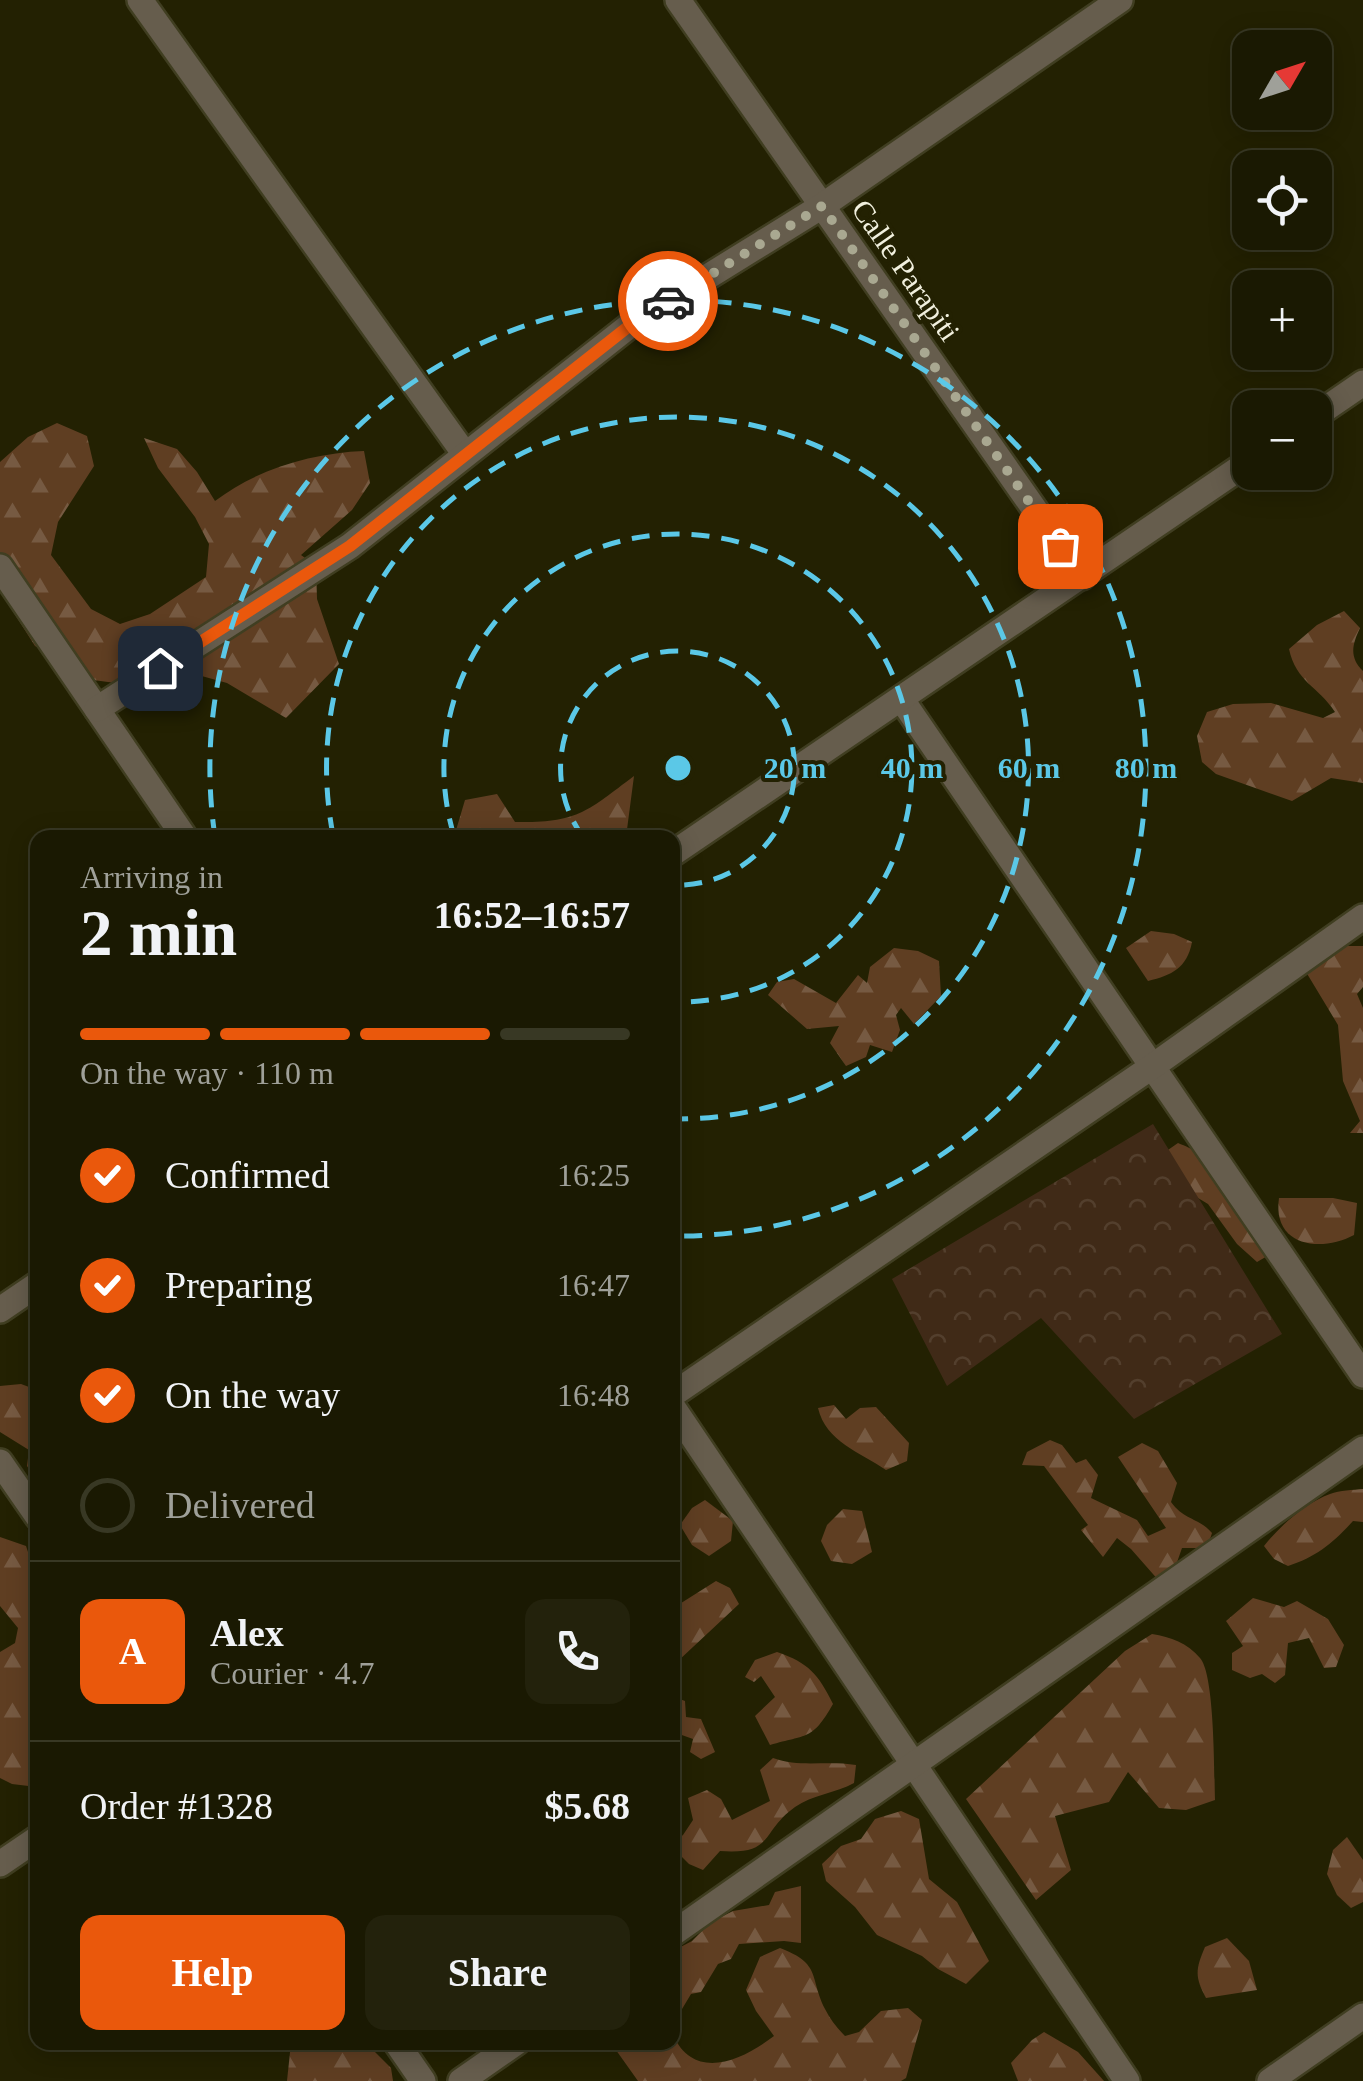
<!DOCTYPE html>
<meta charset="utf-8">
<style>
body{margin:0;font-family:"Times New Roman",serif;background:#23220c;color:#f1f3f6;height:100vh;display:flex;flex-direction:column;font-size:38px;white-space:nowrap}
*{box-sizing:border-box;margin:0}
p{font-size:32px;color:#9fa099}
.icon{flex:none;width:55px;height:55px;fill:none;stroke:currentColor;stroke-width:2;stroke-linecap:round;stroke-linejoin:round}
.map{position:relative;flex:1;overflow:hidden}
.drawer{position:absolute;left:30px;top:830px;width:650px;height:1220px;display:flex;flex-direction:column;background:#1a1902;border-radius:20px;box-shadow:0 5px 25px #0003,0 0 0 2px #383824}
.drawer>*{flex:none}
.needle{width:65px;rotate:51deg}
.tools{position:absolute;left:1232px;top:30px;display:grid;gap:20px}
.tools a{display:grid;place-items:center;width:100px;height:100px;border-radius:20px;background:#1a1902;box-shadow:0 5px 25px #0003,0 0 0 2px #383824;font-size:50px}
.pin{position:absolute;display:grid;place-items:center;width:85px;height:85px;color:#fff;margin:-42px;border-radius:20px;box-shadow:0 5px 15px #0006}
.courier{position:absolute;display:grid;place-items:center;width:100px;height:100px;margin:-50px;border:8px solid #ea580c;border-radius:50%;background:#fff;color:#222;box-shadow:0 2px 12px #0007}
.headline em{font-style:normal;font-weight:800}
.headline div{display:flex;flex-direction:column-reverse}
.headline{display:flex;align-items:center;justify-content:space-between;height:170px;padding:0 50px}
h1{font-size:65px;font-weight:800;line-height:75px}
.bar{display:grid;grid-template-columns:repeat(4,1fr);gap:15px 10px;align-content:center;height:120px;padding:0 50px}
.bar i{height:12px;border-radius:8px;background:#383824}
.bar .on{background:#ea580c}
.bar p{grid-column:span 4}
.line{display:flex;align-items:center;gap:25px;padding:0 50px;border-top:2px solid #383824}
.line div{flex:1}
.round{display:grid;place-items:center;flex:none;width:105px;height:105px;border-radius:20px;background:#23220c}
ol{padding:0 50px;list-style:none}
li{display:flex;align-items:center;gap:30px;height:110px}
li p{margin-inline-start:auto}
li .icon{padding:10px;border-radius:50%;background:#ea580c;color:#fff;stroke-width:4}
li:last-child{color:#9fa099}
li i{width:55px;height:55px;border:5px solid #383824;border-radius:50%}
.cta{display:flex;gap:20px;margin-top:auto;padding:20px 50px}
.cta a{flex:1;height:115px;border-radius:20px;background:#ea580c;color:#fff;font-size:40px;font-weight:800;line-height:115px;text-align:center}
.cta a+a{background:#23220c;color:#f1f3f6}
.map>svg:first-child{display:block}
.forest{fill:url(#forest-firs)}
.park{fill:url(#park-crowns)}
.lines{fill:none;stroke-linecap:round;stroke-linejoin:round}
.minor-casing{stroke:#403e21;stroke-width:30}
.minor{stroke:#665d4d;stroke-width:25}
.done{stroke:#a9a891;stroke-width:10;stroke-dasharray:0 18}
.route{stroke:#ea580c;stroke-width:12}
.ring{fill:none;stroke:#5bc8e7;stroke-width:5;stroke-dasharray:18 12}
.labels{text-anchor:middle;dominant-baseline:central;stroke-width:8;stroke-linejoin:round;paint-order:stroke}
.street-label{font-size:30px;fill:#f1f0de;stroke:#232102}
.centre{fill:#5bc8e7;stroke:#232102;stroke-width:5}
.ring-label{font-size:30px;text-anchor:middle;font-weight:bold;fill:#5bc8e7;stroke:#232102;stroke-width:8;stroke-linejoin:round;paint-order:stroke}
</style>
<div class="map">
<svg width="1363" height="2081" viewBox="0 0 1363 2081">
<defs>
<pattern id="forest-firs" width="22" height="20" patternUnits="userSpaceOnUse" patternTransform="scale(2.5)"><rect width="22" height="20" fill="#5f3e22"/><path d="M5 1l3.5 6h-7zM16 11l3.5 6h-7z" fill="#765a42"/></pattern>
<pattern id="park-crowns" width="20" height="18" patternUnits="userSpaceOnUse" patternTransform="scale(2.5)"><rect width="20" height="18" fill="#402a17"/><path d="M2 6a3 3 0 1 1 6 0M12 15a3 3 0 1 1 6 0" fill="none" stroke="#533f2d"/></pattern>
</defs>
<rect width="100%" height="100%" fill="#232102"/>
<!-- forest -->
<g class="forest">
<path d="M57 423 87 436 94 466 58 522 51 555 91 609 120 624 150 614 206 577 209 544 195 517 158 468 144 438 177 449 197 472 215 501C257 469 312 453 364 451L370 483 352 510 301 555 316 566 317 599 339 664 286 718 227 683 198 675 131 685 93 680 35 646 0 591V462L28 437Z"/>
<path d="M1344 611 1360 628C1352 645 1349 657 1363 671V783L1331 778 1292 801 1216 774 1202 762 1197 736 1207 712 1233 704 1271 703 1323 718 1335 712C1318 686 1296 682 1289 649L1317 625Z"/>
<path d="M634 776 626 837H454L465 800 497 794 515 822C578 823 586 812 634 776Z"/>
<path d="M1151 931 1174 934 1192 942C1187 968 1172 975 1148 981L1126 948Z"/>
<path d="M1347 946H1363V987L1357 994 1363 1008V1133H1350L1360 1121 1343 1081 1338 1025 1303 967 1331 948Z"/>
<path d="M894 948 918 951 939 961 941 996 914 1024 901 1008 896 1015 900 1030 892 1052 870 1045 866 1057 846 1066 830 1043 839 1026 807 1029 768 995 777 982 794 979 836 1003 858 975 867 983 870 967Z"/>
<path d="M1178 1143C1185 1146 1194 1149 1199 1155 1212 1168 1216 1190 1233 1200 1259 1217 1263 1202 1282 1237L1269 1255 1257 1262 1237 1244 1208 1204 1145 1166Z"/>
<path d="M1279 1198H1333L1357 1203 1354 1235C1320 1253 1272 1246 1279 1198Z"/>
<path d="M21 1384 37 1390V1481L27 1466 29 1450 0 1432V1386Z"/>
<path d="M834 1405 846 1419 860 1408 876 1407 909 1443 907 1461 886 1470C860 1452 826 1442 818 1408Z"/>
<path d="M1050 1440 1062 1445 1076 1463 1086 1459 1098 1475 1091 1498 1137 1520 1148 1536 1166 1528 1118 1457 1142 1443 1158 1451 1177 1483 1171 1502C1185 1521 1198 1517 1212 1533L1207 1548H1182L1175 1568 1160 1582 1131 1549 1117 1538 1103 1557 1081 1530 1088 1525 1044 1466 1022 1465 1027 1452Z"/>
<path d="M1363 1489V1522L1353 1521C1333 1543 1316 1557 1288 1566L1274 1559 1264 1546C1280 1526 1305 1503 1330 1494 1340 1490 1353 1490 1363 1489Z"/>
<path d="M705 1500 733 1521 731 1541 709 1556 692 1545 680 1525 692 1508Z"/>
<path d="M843 1509 862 1511 872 1552 852 1564 831 1561 821 1541 827 1525Z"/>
<path d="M0 1537 26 1546 37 1579V1787L12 1784 0 1778V1652L15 1643 18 1628 0 1606Z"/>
<path d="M716 1581 730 1588 739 1604 678 1661 673 1671V1614L678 1605Z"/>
<path d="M1253 1598 1284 1607 1297 1601 1328 1619 1344 1645 1336 1667 1324 1668 1309 1638 1288 1643 1285 1675 1275 1683 1262 1674 1250 1678 1232 1670V1653L1243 1646 1226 1621Z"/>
<path d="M1152 1634C1171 1637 1187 1643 1200 1658 1215 1675 1214 1773 1215 1800L1186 1810 1159 1808 1128 1772 1109 1802 1055 1816 1071 1870 1036 1900 966 1799 1125 1651Z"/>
<path d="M777 1652C809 1663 818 1674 833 1704 812 1741 807 1734 770 1745L755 1716 775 1697 761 1676 754 1682 745 1677 755 1660Z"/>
<path d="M672 1692 674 1697 685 1701 686 1717 701 1719 715 1752 701 1759 690 1752 693 1739 679 1734 673 1737Z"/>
<path d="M773 1758C800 1768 827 1760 856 1765L854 1783C836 1793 812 1795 795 1807 760 1832 775 1855 720 1851L703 1870 689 1864 672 1847 673 1843 683 1835 693 1820 688 1798 707 1790 721 1799 732 1820 770 1801 760 1770Z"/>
<path d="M901 1811 919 1819 929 1879 957 1902 989 1961 966 1984 938 1969 922 1956 877 1935 855 1907 826 1881 822 1864 841 1846 861 1839 875 1819Z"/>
<path d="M1347 1837 1363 1860V1902L1351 1908 1337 1895 1327 1874 1333 1850Z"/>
<path d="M801 1886V1943L784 1941 739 1944 731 1959 718 1964 701 1992 691 1994 673 2024V1951L692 1941 711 1922 733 1911 769 1905 775 1892Z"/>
<path d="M1227 1938 1249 1961 1257 1990 1206 1998C1195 1977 1195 1970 1205 1947Z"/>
<path d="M780 1948C822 1964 809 1977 825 2009 830 2019 837 2028 845 2036L859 2032 881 2011 908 2008 922 2020 906 2078 901 2081H638L611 2043 672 2042 673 2035C694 2081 740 2062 774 2036L756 2011 746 1990 760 1957Z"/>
<path d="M1044 2032 1078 2052 1104 2081H1018L1011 2063 1032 2040Z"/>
<path d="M365 2042 391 2068 393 2081H287L291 2043Z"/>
</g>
<!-- park -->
<path class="park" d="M1153 1124 1282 1334 1134 1419 1041 1318 947 1386 892 1279Z"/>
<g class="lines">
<!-- minor casing -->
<g class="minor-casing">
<g id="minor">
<path d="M140 0 464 453"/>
<path d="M678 0 1082 577"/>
<path d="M1315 416 1363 383"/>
<path d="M0 567 185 838"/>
<path d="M902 700 1363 1375"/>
<path d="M97 709 350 546 633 323 822 206 1120 0"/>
<path d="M672 854 1250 461"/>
<path d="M0 1310 38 1284"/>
<path d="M672 1395 1153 1066 1363 917"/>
<path d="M672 1406 1127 2081"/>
<path d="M0 1462 38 1517"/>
<path d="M0 1864 38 1838"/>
<path d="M672 1934 1363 1449"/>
<path d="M396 2042 423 2081"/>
<path d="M461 2081 517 2042"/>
<path d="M1270 2081 1363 2016"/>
</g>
</g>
<!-- minor -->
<use href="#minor" class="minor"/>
</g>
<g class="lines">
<!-- done -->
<path class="done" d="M668 301 822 206 1060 546"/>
<!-- route -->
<path class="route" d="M160 668 350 546 633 323 668 301"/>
</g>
<!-- distance rings -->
<g class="ring">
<path d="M583 837A117 117 0 1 1 673 885"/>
<path d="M454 836A234 234 0 1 1 674 1002"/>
<path d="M333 835A351 351 0 1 1 675 1119"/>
<path d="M215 837A468 468 0 1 1 674 1236"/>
</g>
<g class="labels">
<!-- street labels -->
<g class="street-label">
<text transform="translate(906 270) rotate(55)">Calle Parapiti</text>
</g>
</g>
<circle cx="678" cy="768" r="15" class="centre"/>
<g class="ring-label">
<text x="795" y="778">20 m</text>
<text x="912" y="778">40 m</text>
<text x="1029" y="778">60 m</text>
<text x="1146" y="778">80 m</text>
</g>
</svg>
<div class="tools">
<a><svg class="needle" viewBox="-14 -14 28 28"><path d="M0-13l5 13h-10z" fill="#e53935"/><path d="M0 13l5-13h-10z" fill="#9fa099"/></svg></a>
<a><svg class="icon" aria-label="locate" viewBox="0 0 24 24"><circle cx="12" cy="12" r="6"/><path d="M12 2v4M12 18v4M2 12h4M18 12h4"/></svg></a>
<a>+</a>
<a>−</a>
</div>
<div class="pin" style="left:1060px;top:546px;background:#ea580c"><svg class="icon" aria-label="bag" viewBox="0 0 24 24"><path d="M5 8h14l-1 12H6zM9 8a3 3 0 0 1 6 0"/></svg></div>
<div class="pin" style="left:160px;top:668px;background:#1f2937"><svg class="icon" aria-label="home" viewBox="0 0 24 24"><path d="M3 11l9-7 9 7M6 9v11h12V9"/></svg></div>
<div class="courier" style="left:668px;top:301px"><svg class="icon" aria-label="car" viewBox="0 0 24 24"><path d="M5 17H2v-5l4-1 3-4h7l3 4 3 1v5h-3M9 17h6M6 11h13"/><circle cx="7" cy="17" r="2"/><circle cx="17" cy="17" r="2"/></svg></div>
<section class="drawer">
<div class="headline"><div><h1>2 min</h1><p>Arriving in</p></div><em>16:52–16:57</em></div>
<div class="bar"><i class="on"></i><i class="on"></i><i class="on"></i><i></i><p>On the way · 110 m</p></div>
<ol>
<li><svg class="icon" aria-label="check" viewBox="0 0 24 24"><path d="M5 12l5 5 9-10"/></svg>Confirmed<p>16:25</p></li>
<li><svg class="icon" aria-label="check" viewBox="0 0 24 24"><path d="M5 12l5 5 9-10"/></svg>Preparing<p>16:47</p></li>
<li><svg class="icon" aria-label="check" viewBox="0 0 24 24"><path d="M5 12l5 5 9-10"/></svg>On the way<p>16:48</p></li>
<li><i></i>Delivered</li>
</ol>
<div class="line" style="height:180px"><b class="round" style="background:#ea580c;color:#fff">A</b><div><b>Alex</b><p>Courier · 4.7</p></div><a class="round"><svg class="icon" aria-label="phone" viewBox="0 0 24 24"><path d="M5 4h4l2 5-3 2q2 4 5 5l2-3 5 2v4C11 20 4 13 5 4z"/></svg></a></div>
<div class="line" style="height:130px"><div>Order #1328</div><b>$5.68</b></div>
<div class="cta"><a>Help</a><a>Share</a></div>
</section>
</div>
